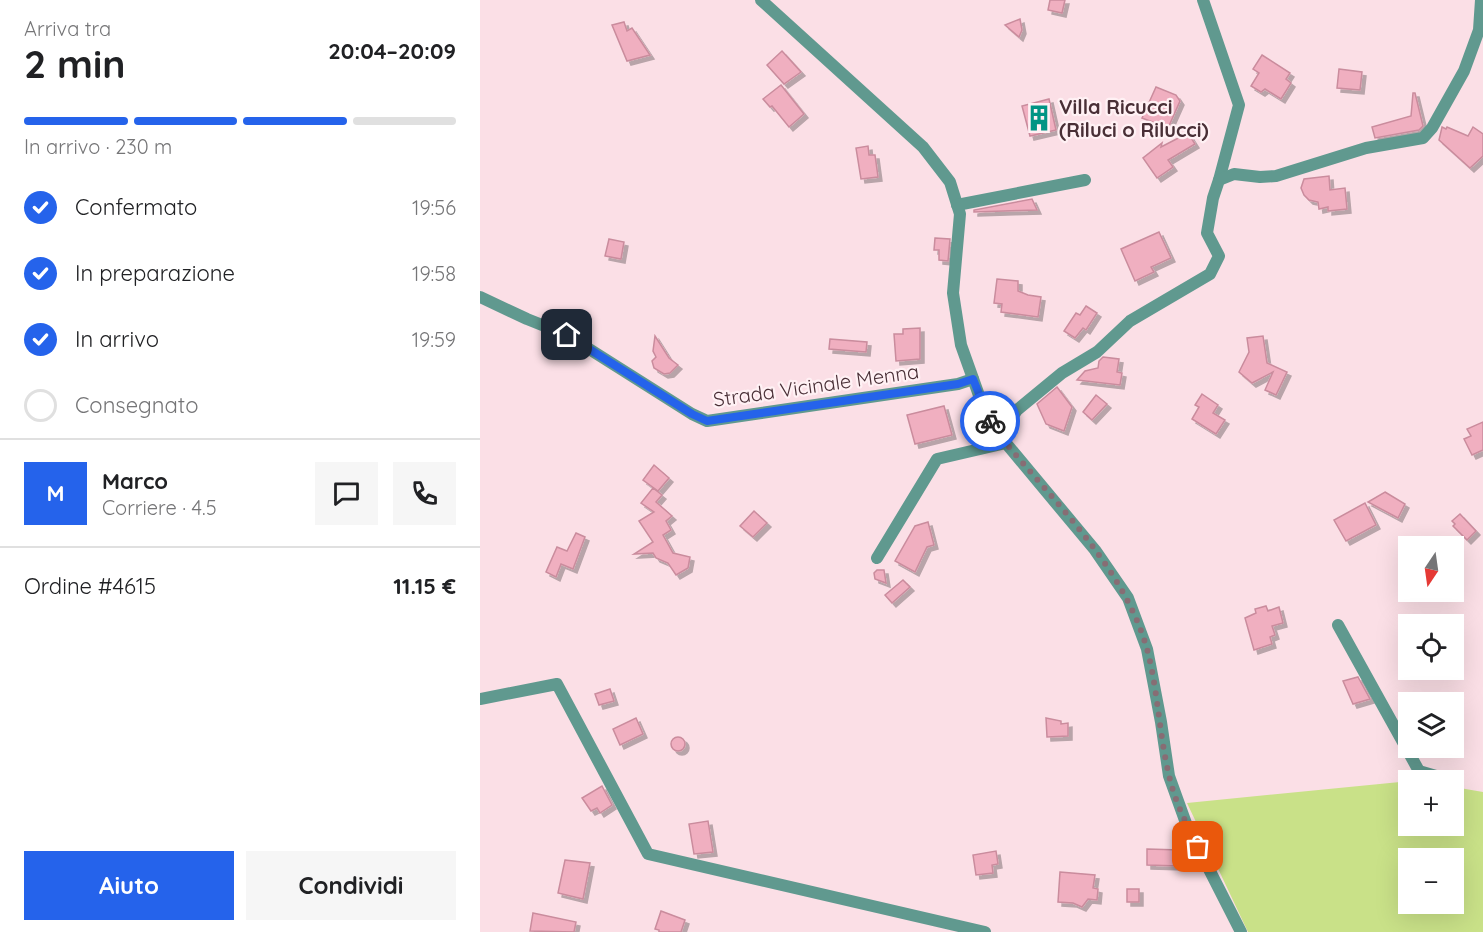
<!DOCTYPE html>
<html lang="it">
<meta charset="utf-8">
<style>
body{margin:0;font-family:Quicksand,sans-serif;background:#f6f6f6;color:#202124;height:100vh;display:flex;flex-direction:column;font-size:22px;white-space:nowrap}
*{box-sizing:border-box;margin:0}
p{font-size:20px;color:#757577}
.icon{flex:none;width:33px;height:33px;fill:none;stroke:currentColor;stroke-width:2;stroke-linecap:round;stroke-linejoin:round}
.map{position:relative;flex:1;overflow:hidden}
.panel{display:flex;flex-direction:column;background:#fff;width:480px}
.panel>*{flex:none}
.needle{width:39px;rotate:193deg}
.fabs{position:absolute;left:918px;top:536px;display:grid;gap:12px}
.fabs a{display:grid;place-items:center;width:66px;height:66px;border-radius:0px;background:#fff;box-shadow:0 6px 24px #0002;font-size:30px}
.pin{position:absolute;display:grid;place-items:center;width:51px;height:51px;color:#fff;margin:-26px;border-radius:12px;box-shadow:0 3px 9px #0006}
.courier{position:absolute;display:grid;place-items:center;width:60px;height:60px;margin:-30px;border:4px solid #2563eb;border-radius:50%;background:#fff;color:#222;box-shadow:0 2px 8px #0007}
.headline em{font-style:normal;font-weight:800}
.headline div{display:flex;flex-direction:column-reverse}
.headline{display:flex;align-items:center;justify-content:space-between;height:102px;padding:0 24px}
h1{font-size:39px;font-weight:800;line-height:45px}
.bar{display:grid;grid-template-columns:repeat(4,1fr);gap:9px 6px;align-content:center;height:72px;padding:0 24px}
.bar i{height:8px;border-radius:4px;background:#e0e0e0}
.bar .selected{background:#2563eb}
.bar p{grid-column:span 4}
.line{display:flex;align-items:center;gap:15px;padding:0 24px;border-top:2px solid #e0e0e0}
.line div{flex:1}
.round{display:grid;place-items:center;flex:none;width:63px;height:63px;border-radius:0px;background:#f6f6f6}
ol{padding:0 24px;list-style:none}
li{display:flex;align-items:center;gap:18px;height:66px}
li p{margin-inline-start:auto}
li .icon{padding:6px;border-radius:50%;background:#2563eb;color:#fff;stroke-width:4}
li:last-child{color:#757577}
li i{width:33px;height:33px;border:3px solid #e0e0e0;border-radius:50%}
.primary-button{display:flex;gap:12px;margin-top:auto;padding:12px 24px}
.primary-button a{flex:1;height:69px;border-radius:0px;background:#2563eb;color:#fff;font-size:24px;font-weight:800;line-height:69px;text-align:center}
.primary-button a+a{background:#f6f6f6;color:#202124}
main{display:flex;flex:1;min-height:0}
.map>svg:first-child{display:block}
.green{fill:#c9e188;fill-rule:evenodd}
.building{fill:#f0afc0;stroke:#ca8c9d;stroke-width:1.5;filter:url(#shadow)}
.lines{fill:none;stroke-linecap:round;stroke-linejoin:round}
.street{stroke:#60998f;stroke-width:12}
.done{stroke:#876d74;stroke-width:6;stroke-dasharray:0 10.8}
.route{stroke:#2563eb;stroke-width:8}
.labels{text-anchor:middle;dominant-baseline:central;stroke-width:4.5;stroke-linejoin:round;paint-order:stroke}
.poi-label{font-size:20px;font-weight:bold;fill:#492f36;stroke:#fff1f4;text-anchor:start}
.street-label{font-size:20px;fill:#492f36;stroke:#fff1f4}
</style>
<main>
<section class="panel">
<div class="headline"><div><h1>2 min</h1><p>Arriva tra</p></div><em>20:04–20:09</em></div>
<div class="bar"><i class="selected"></i><i class="selected"></i><i class="selected"></i><i></i><p>In arrivo · 230 m</p></div>
<ol>
<li><svg class="icon" aria-label="check" viewBox="0 0 24 24"><path d="M5 12l5 5 9-10"/></svg>Confermato<p>19:56</p></li>
<li><svg class="icon" aria-label="check" viewBox="0 0 24 24"><path d="M5 12l5 5 9-10"/></svg>In preparazione<p>19:58</p></li>
<li><svg class="icon" aria-label="check" viewBox="0 0 24 24"><path d="M5 12l5 5 9-10"/></svg>In arrivo<p>19:59</p></li>
<li><i></i>Consegnato</li>
</ol>
<div class="line" style="height:108px"><b class="round" style="background:#2563eb;color:#fff">M</b><div><b>Marco</b><p>Corriere · 4.5</p></div><a class="round"><svg class="icon" aria-label="chat" viewBox="0 0 24 24"><path d="M4 5h16v11H9l-5 4z"/></svg></a><a class="round"><svg class="icon" aria-label="phone" viewBox="0 0 24 24"><path d="M5 4h4l2 5-3 2q2 4 5 5l2-3 5 2v4C11 20 4 13 5 4z"/></svg></a></div>
<div class="line" style="height:78px"><div>Ordine #4615</div><b>11.15 €</b></div>
<div class="primary-button"><a>Aiuto</a><a>Condividi</a></div>
</section>
<div class="map">
<svg width="1003" height="932" viewBox="0 0 1003 932">
<defs>
<filter id="shadow"><feDropShadow dx="4" dy="4" stdDeviation="0" flood-color="#0004"/></filter>
</defs>
<rect width="100%" height="100%" fill="#fbdfe6"/>
<!-- green -->
<path class="green" d="M920 782 928 783V825H974V787L1003 792V932H768L707 803ZM928 858H974V903H928Z"/>
<!-- building -->
<g class="building">
<path d="M570 0H585L582 13 568 10Z"/>
<path d="M540 19 542 30 539 37 525 25Z"/>
<path d="M144 22 147 31 152 28 170 55 147 61 132 25Z"/>
<path d="M302 51 321 72 304 84 287 65Z"/>
<path d="M782 55 810 73 806 79 811 83 801 99 785 89 781 92 771 86 779 73 773 69Z"/>
<path d="M859 69 882 72 880 90 857 88Z"/>
<path d="M301 85 324 114 309 127 292 106 290 107 283 99Z"/>
<path d="M676 87 696 95 700 101 688 128 662 118Z"/>
<path d="M933 93H935L943 126 939 130 895 138 892 127 931 116Z"/>
<path d="M569 99 576 130 550 136 542 106Z"/>
<path d="M962 127 966 129 967 127 988 136 993 127 1003 134V156L990 168 959 140Z"/>
<path d="M708 133 715 144 688 160 693 167 677 178 663 158 682 143 681 147Z"/>
<path d="M388 146 389 155H395L398 177 381 179 376 148Z"/>
<path d="M849 176 850 190 865 188 867 209 848 211V207L839 209 838 202 829 200 824 195 821 188 824 179Z"/>
<path d="M552 199 557 210 494 212V210Z"/>
<path d="M679 232 691 258 671 267 674 272 655 281 641 249Z"/>
<path d="M455 238 470 239 468 261 459 260V250H454Z"/>
<path d="M129 239 144 242 141 259 125 256Z"/>
<path d="M517 279 538 281V291L548 295 561 297 558 317 521 312 522 304 514 303Z"/>
<path d="M606 306 617 313 606 330 603 328 595 338 584 331 596 313 600 315Z"/>
<path d="M440 328V359L416 361 414 334H423V329Z"/>
<path d="M175 336 189 358 198 365 190 373 184 374 174 368 172 361 176 357 173 351Z"/>
<path d="M783 336 787 363 807 372 796 395 785 390 793 372 772 383 759 372 769 352 767 338Z"/>
<path d="M350 339 387 342 386 352 349 349Z"/>
<path d="M623 357 639 359 637 372 642 373 640 385 597 380 605 371 618 368 619 361Z"/>
<path d="M577 387 592 407 584 431 566 424 557 404Z"/>
<path d="M722 394 738 405 733 413 745 420 736 434 712 419 719 407 715 405Z"/>
<path d="M616 395 627 404 612 420 603 412Z"/>
<path d="M464 406 472 435 435 444 427 415Z"/>
<path d="M1003 422V450L992 455 984 439 991 436 987 429Z"/>
<path d="M174 465 189 478 178 491 163 480Z"/>
<path d="M173 488 182 495 176 502 192 516 186 521 191 530 183 535 193 553 210 557 208 568 196 575 188 563 176 558 173 553 154 554 173 542 159 521 174 512 161 503Z"/>
<path d="M905 492 925 504 918 518 888 502Z"/>
<path d="M885 503 896 525 866 541 854 520Z"/>
<path d="M274 511 287 523 273 537 260 526Z"/>
<path d="M980 514 996 531 987 540 973 526 975 524 972 521Z"/>
<path d="M448 522 454 545 447 547 435 572 415 561 435 526Z"/>
<path d="M96 533 105 537 93 569 81 564 76 577 66 572 77 547 87 551Z"/>
<path d="M397 570H404L406 583 395 579 394 573Z"/>
<path d="M423 580 430 587 412 603 405 595Z"/>
<path d="M786 606 788 611 799 607 803 623 792 626 795 635 790 637 792 644 774 650 765 618 776 613 775 609Z"/>
<path d="M878 677 890 699 873 704 863 681Z"/>
<path d="M130 689 134 701 119 705 115 694Z"/>
<path d="M156 718 163 734 140 745 133 729Z"/>
<path d="M566 718 581 721V724L588 723V736L567 737Z"/>
<circle cx="198" cy="744" r="7"/>
<path d="M122 786 132 805 120 813 117 808 111 811 102 798Z"/>
<path d="M228 821 233 852 214 854 209 824Z"/>
<path d="M667 849 700 850V866L667 865Z"/>
<path d="M516 851 518 864 512 865 513 873 496 875 493 855Z"/>
<path d="M85 860 110 863 103 899 78 893Z"/>
<path d="M580 872 615 875 613 888 618 889 617 900 608 899 602 907 593 903 578 902Z"/>
<rect x="647" y="889" width="12" height="13"/>
<path d="M181 911 205 920 201 932H179V930L175 929Z"/>
<path d="M53 913 96 922 94 932 50 931Z"/>
</g>
<g class="lines">
<!-- street -->
<g class="street">
<path d="M281 0 443 147 470 182 480 214 473 293 481 345 506 415 520 436 615 550 648 598 667 649 681 722 689 776 707 826 761 932"/>
<path d="M723 0 759 105 739 180"/>
<path d="M477 205 605 180"/>
<path d="M0 297 47 319 87 335 212 414 227 421 478 384 493 379"/>
<path d="M520 436 537 410 582 373 617 352 650 321 730 274 739 256 727 233 733 198 739 180 754 174 780 177 796 176 886 148 943 138 952 128 984 71 999 30 1001 0"/>
<path d="M397 558 457 459 526 443"/>
<path d="M858 625 939 771 970 780"/>
<path d="M0 699 77 684 168 854 505 932"/>
</g>
</g>
<g class="lines">
<!-- done -->
<path class="done" d="M510 421 520 436C573 501 644 567 667 649 678 690 679 734 689 775 694 800 707 825 718 847"/>
<!-- route -->
<path class="route" d="M87 335 212 414 227 421 478 384 493 379 510 421"/>
</g>
<!-- icons -->
<defs>
<g id="building-bare" transform="scale(2.07)"><path d="M-4-6H4V6H1V3H-1V6H-4ZM-2.5-4.3h1.7v1.8h-1.7ZM.8-4.3h1.7v1.8H.8ZM-2.5-1h1.7V.8h-1.7ZM.8-1h1.7V.8H.8Z" fill="#009484" stroke="#fff1f4" stroke-width="2.5" paint-order="stroke"/></g>
</defs>
<g fill-rule="evenodd">
<use href="#building-bare" x="559" y="118"/>
</g>
<g class="labels">
<!-- poi labels -->
<g class="poi-label">
<text x="579" y="106">Villa Ricucci<tspan x="579" dy="23">(Riluci o Rilucci)</tspan></text>
</g>
<!-- street labels -->
<g class="street-label">
<text transform="translate(336 385) rotate(-8)">Strada Vicinale Menna</text>
</g>
</g>
</svg>
<div class="fabs">
<a><svg class="needle" viewBox="-14 -14 28 28"><path d="M0-13l5 13h-10z" fill="#e53935"/><path d="M0 13l5-13h-10z" fill="#757577"/></svg></a>
<a><svg class="icon" aria-label="locate" viewBox="0 0 24 24"><circle cx="12" cy="12" r="6"/><path d="M12 2v4M12 18v4M2 12h4M18 12h4"/></svg></a>
<a><svg class="icon" aria-label="layers" viewBox="0 0 24 24"><path d="M12 4l9 5-9 5-9-5zM3 14l9 5 9-5"/></svg></a>
<a>+</a>
<a>−</a>
</div>
<div class="pin" style="left:718px;top:847px;background:#ea580c"><svg class="icon" aria-label="bag" viewBox="0 0 24 24"><path d="M5 8h14l-1 12H6zM9 8a3 3 0 0 1 6 0"/></svg></div>
<div class="pin" style="left:87px;top:335px;background:#1f2937"><svg class="icon" aria-label="home" viewBox="0 0 24 24"><path d="M3 11l9-7 9 7M6 9v11h12V9"/></svg></div>
<div class="courier" style="left:510px;top:421px"><svg class="icon" aria-label="bike" viewBox="0 0 24 24"><circle cx="6" cy="16" r="4"/><circle cx="18" cy="16" r="4"/><path d="M6 16l4-8h5l3 8M10 8l3 8H6M13 5h3"/></svg></div>
</div>
</main>
